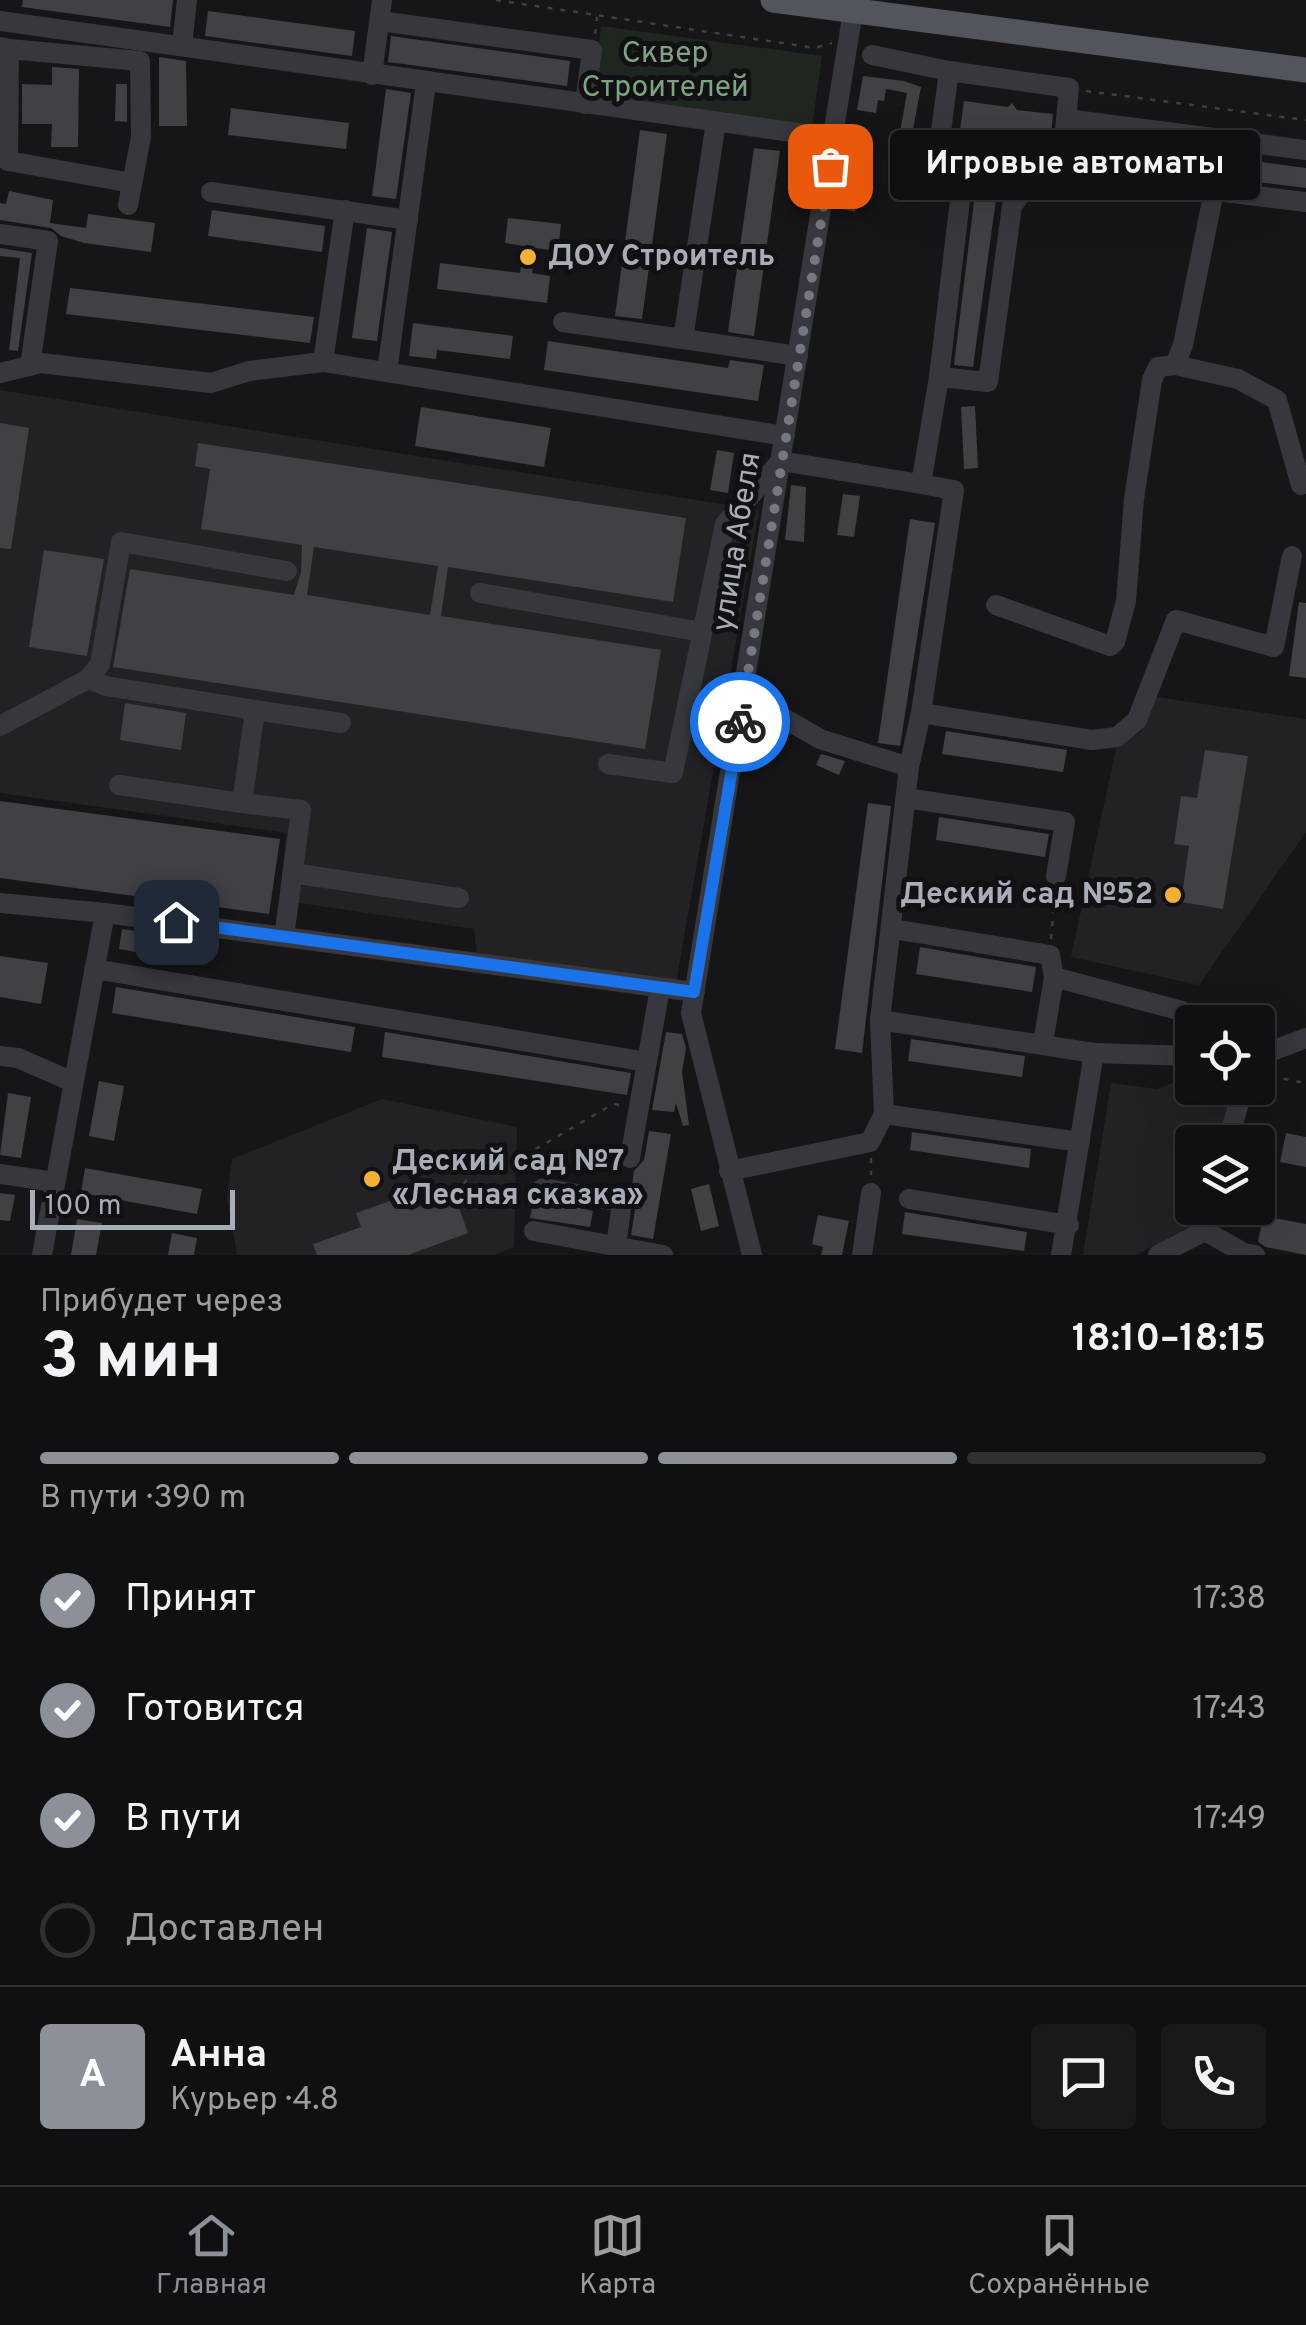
<!DOCTYPE html>
<html lang="ru">
<meta charset="utf-8">
<style>
body{margin:0;font-family:Overpass,sans-serif;background:#19191b;color:#f1f3f6;height:100vh;display:flex;flex-direction:column;font-size:38px;white-space:nowrap}
*{box-sizing:border-box;margin:0}
p{font-size:32px;color:#9c9d9f}
.icon{flex:none;width:55px;height:55px;fill:none;stroke:currentColor;stroke-width:2;stroke-linecap:round;stroke-linejoin:round}
.map{position:relative;height:1255px;overflow:hidden}
.side{display:flex;flex-direction:column;background:#101012;flex:1}
.side>*{flex:none}
.tools{position:absolute;left:1175px;top:1005px;display:grid;gap:20px}
.tools a{display:grid;place-items:center;width:100px;height:100px;border-radius:10px;background:#101012;box-shadow:0 10px 40px #0002,0 0 0 2px #303032;font-size:50px}
.scale{position:absolute;left:30px;bottom:25px;width:205px;box-sizing:border-box;padding-left:10px;border:5px solid #a8adb8;border-top:0;font-size:28px;line-height:35px;white-space:nowrap;color:#a8adb8;-webkit-text-stroke:8px #111113;paint-order:stroke}
.pin{position:absolute;display:grid;place-items:center;width:85px;height:85px;color:#fff;margin:-42px;border-radius:20px;box-shadow:0 5px 15px #0006}
.courier{position:absolute;display:grid;place-items:center;width:100px;height:100px;margin:-50px;border:8px solid #1a73e8;border-radius:50%;background:#fff;color:#222;box-shadow:0 2px 12px #0007}
.bubble{position:absolute;height:70px;border-radius:10px;background:#101012;box-shadow:0 10px 40px #0002,0 0 0 2px #303032;font-size:32px;font-weight:700;line-height:70px;text-align:center}
.head em{font-style:normal;font-weight:700}
.head div{display:flex;flex-direction:column-reverse}
.head{display:flex;align-items:center;justify-content:space-between;height:170px;padding:0 40px}
h1{font-size:65px;font-weight:700;line-height:75px}
.bar{display:grid;grid-template-columns:repeat(4,1fr);gap:15px 10px;align-content:center;height:120px;padding:0 40px}
.bar i{height:12px;border-radius:8px;background:#303032}
.bar .active{background:#8c9099}
.bar p{grid-column:span 4}
.line{display:flex;align-items:center;gap:25px;padding:0 40px;border-top:2px solid #303032}
.line div{flex:1}
.round{display:grid;place-items:center;flex:none;width:105px;height:105px;border-radius:10px;background:#19191b}
ol{padding:0 40px;list-style:none}
li{display:flex;align-items:center;gap:30px;height:110px}
li p{margin-inline-start:auto}
li .icon{padding:10px;border-radius:50%;background:#8c9099;color:#fff;stroke-width:4}
li:last-child{color:#9c9d9f}
li i{width:55px;height:55px;border:5px solid #303032;border-radius:50%}
.tabs{display:flex;justify-content:space-around;align-items:center;height:140px;border-top:2px solid #303032;background:#101012;font-size:28px;color:#9c9d9f}
.tabs a{display:grid;justify-items:center;gap:5px}
.tabs .active{color:#8c9099}
.map>svg:first-child{display:block}
.built{fill:#222225}
.green{fill:#1e261f}
.building{fill:#404145;fill-rule:evenodd}
.lines{fill:none;stroke-linecap:round;stroke-linejoin:round}
.path{stroke:#3d3f44;stroke-width:2.5;stroke-dasharray:5 8;stroke-linecap:butt}
.minor{stroke:#37383d;stroke-width:20}
.major{stroke:#53555c;stroke-width:25}
.done{stroke:#757880;stroke-width:10;stroke-dasharray:0 18}
.route{stroke:#1a73e8;stroke-width:12}
.poi-dot{fill:#f2b134;stroke:#111113;stroke-width:4}
.labels{text-anchor:middle;dominant-baseline:central;stroke-width:10;stroke-linejoin:round;paint-order:stroke}
.park-label{font-size:30px;fill:#7fa381;stroke:#111113}
.poi-label{font-size:30px;font-weight:bold;fill:#a8adb8;stroke:#111113;text-anchor:start}
.street-label{font-size:30px;fill:#a8adb8;stroke:#111113}
</style>
<div class="map">
<svg width="1306" height="1255" viewBox="0 0 1306 1255">
<rect width="100%" height="100%" fill="#161618"/>
<!-- built -->
<g class="built">
<path d="M0 390 759 510 676 983 477 956 474 929 280 900 286 833 0 793Z"/>
<path d="M1156 697 1306 719V832L1199 985 1071 957 1117 744 1141 732Z"/>
<path d="M1192 1075V1088H1244L1224 1142H1192V1208H1209L1201 1222 1135 1255H1083L1111 1083 1157 1089Z"/>
<path d="M382 1099 517 1127 514 1247 494 1255H237L227 1199 232 1159Z"/>
</g>
<!-- green -->
<path class="green" d="M601 26 822 56 812 127 592 98Z"/>
<!-- building -->
<g class="building">
<path d="M23 0H173L170 27 22 7Z"/>
<path d="M208 11 355 31 352 56 205 36Z"/>
<path d="M391 36 570 61 567 86 388 62Z"/>
<path d="M159 57 186 61 187 126H159Z"/>
<path d="M52 67 79 69 78 147H51L52 124H22V84L52 85Z"/>
<path d="M863 76 904 81 921 87 908 156 896 154 907 93 886 89 884 101 878 100 876 113 857 110Z"/>
<path d="M116 84H127V122L115 121Z"/>
<path d="M386 89 411 93 396 199 372 196Z"/>
<path d="M964 101 1008 107 1012 103 1017 110 1053 114 1047 176 1000 170 973 367 954 365 977 177 972 165 957 152Z"/>
<path d="M231 108 349 123 346 149 228 135Z"/>
<path d="M640 130 667 134 642 319 615 316Z"/>
<path d="M1081 138 1306 168V188L1078 160Z"/>
<path d="M853 144 871 147 855 212 842 209Z"/>
<path d="M754 148 780 151 754 336 728 332Z"/>
<path d="M9 191 53 200 50 223 86 228 88 214 155 223 151 252 84 243 61 236 51 228 0 220V203L6 204Z"/>
<path d="M212 210 325 226 322 252 208 236Z"/>
<path d="M508 218 561 224 558 251 535 248 532 273 550 276 547 303 437 289 440 263 520 273 524 246 505 243Z"/>
<path d="M367 228 392 232 377 341 352 338Z"/>
<path d="M0 248 32 253 18 351 9 350 20 258 0 256Z"/>
<path d="M70 288 314 317 310 343 66 314Z"/>
<path d="M413 323 513 336 510 359 437 350 436 359 409 356Z"/>
<path d="M548 341 728 368 730 360 764 365 758 401 544 370Z"/>
<path d="M975 406 978 468 964 469 961 407Z"/>
<path d="M421 407 551 428 544 467 415 446Z"/>
<path d="M0 423 29 428 11 549 0 548Z"/>
<path d="M198 443 686 518 673 602 448 567 441 616 661 650 645 749 113 667 130 569 294 595 301 572 302 545 201 529 210 469 195 466ZM314 547 438 566 430 615 307 595Z"/>
<path d="M717 450 734 453 728 493 710 490Z"/>
<path d="M791 485 806 487 804 542 785 540Z"/>
<path d="M843 494 860 496 854 537 837 535Z"/>
<path d="M910 519 935 523 900 746 878 743Z"/>
<path d="M44 550 104 559 87 656 29 647Z"/>
<path d="M1299 602 1306 603V678L1289 676Z"/>
<path d="M125 703 186 713 181 750 120 740Z"/>
<path d="M946 731 1067 750 1063 772 942 754Z"/>
<path d="M1205 750 1248 756 1223 909 1181 902 1189 846 1174 844 1181 796 1197 798Z"/>
<path d="M821 754 845 761 839 775 816 765Z"/>
<path d="M0 801 280 839 269 914 0 878Z"/>
<path d="M868 803 891 806 862 1053 835 1049Z"/>
<path d="M939 817 1049 834 1045 857 936 840Z"/>
<path d="M122 929 175 936 171 958 119 949Z"/>
<path d="M920 947 1036 967 1032 992 916 974Z"/>
<path d="M0 956 48 963 41 1004 0 997Z"/>
<path d="M116 987 355 1027 351 1052 112 1013Z"/>
<path d="M385 1032 631 1073 627 1095 382 1057Z"/>
<path d="M666 1032 682 1034 686 1048 682 1072 689 1125 683 1126 676 1103 674 1112 652 1110Z"/>
<path d="M911 1039 1025 1056 1022 1077 908 1061Z"/>
<path d="M99 1081 124 1086 114 1141 89 1136Z"/>
<path d="M8 1093 31 1097 21 1158 0 1155Z"/>
<path d="M649 1131 671 1134 653 1239 631 1235 636 1203 631 1192 634 1171 644 1160Z"/>
<path d="M912 1132 1031 1149 1029 1168 910 1150Z"/>
<path d="M1286 1133 1306 1137V1167L1280 1162Z"/>
<path d="M85 1168 202 1189 197 1214 81 1193Z"/>
<path d="M709 1184 719 1226 701 1231 691 1189Z"/>
<path d="M0 1193 15 1195 10 1221 0 1220Z"/>
<path d="M454 1194 468 1233 408 1255H317L313 1244 361 1227 356 1213 404 1196 410 1210Z"/>
<path d="M534 1198 593 1211 590 1227 530 1218Z"/>
<path d="M905 1212 1027 1232 1024 1251 902 1234Z"/>
<path d="M818 1215 849 1221 842 1255H821L823 1247 812 1244Z"/>
<path d="M1263 1216 1306 1224V1255L1266 1247 1258 1242Z"/>
<path d="M77 1219 102 1223 96 1255H71Z"/>
<path d="M172 1233 197 1238 194 1255H168Z"/>
</g>
<g class="lines">
<!-- path -->
<g class="path">
<path d="M496 0 815 48 832 43"/>
<path d="M595 34 597 17"/>
<path d="M1086 91 1306 120"/>
<path d="M1051 939 1055 892"/>
<path d="M1258 1074 1306 1083"/>
<path d="M871 1158V1175"/>
<path d="M464 1184 480 1157 512 1163 613 1104 622 1105"/>
</g>
<!-- minor -->
<g class="minor">
<path d="M0 21 834 138"/>
<path d="M380 21 592 50 585 104"/>
<path d="M182 45 187 0"/>
<path d="M0 47 9 49 8 161 132 183"/>
<path d="M9 49 140 61 141 137 128 205"/>
<path d="M872 55 949 71 1069 88 1059 192 1024 190 1012 206 988 382 939 377"/>
<path d="M372 75 382 0"/>
<path d="M1067 119 1306 150"/>
<path d="M716 122 683 339 798 356"/>
<path d="M1061 172 1306 202"/>
<path d="M211 192 408 220"/>
<path d="M0 234 48 241 30 366"/>
<path d="M563 322 683 339"/>
<path d="M323 362 345 210"/>
<path d="M1175 365 1238 379 1277 400 1301 485"/>
<path d="M387 372 426 83"/>
<path d="M0 373 41 363 211 383 249 371 323 362 785 436"/>
<path d="M921 484 954 490 921 713"/>
<path d="M480 593 702 632"/>
<path d="M996 605 1110 646 1115 642 1126 601 1134 499 1152 380 1158 367 1175 365 1183 345 1214 191"/>
<path d="M88 679 100 664 121 542 287 571"/>
<path d="M744 695 820 739 909 767 880 1020 1094 1053 1061 1255"/>
<path d="M255 710 341 723"/>
<path d="M0 726 88 679 106 686 255 710 242 803 301 810 284 937"/>
<path d="M608 764 673 773 725 524 781 461 921 484 939 377 963 175 938 154 949 71"/>
<path d="M909 767 921 713 1092 740 1117 737 1137 720 1176 620 1274 647 1292 556"/>
<path d="M119 785 242 803"/>
<path d="M906 798 1065 822 1056 876"/>
<path d="M292 873 459 898"/>
<path d="M0 903 105 913 695 992"/>
<path d="M893 929 1050 955 1054 977"/>
<path d="M94 969 647 1062"/>
<path d="M1043 1043 1054 977 1182 1011 1192 1025"/>
<path d="M1094 1053 1192 1056"/>
<path d="M0 1056 18 1058 73 1082"/>
<path d="M1258 1056 1306 1038"/>
<path d="M884 1114 1080 1142"/>
<path d="M1228 1142 1243 1088"/>
<path d="M630 1158 660 988"/>
<path d="M729 1171 870 1142 884 1114 880 1020"/>
<path d="M0 1174 55 1182"/>
<path d="M543 1188 622 1202 616 1246"/>
<path d="M909 1199 1069 1225"/>
<path d="M534 1231 663 1255"/>
<path d="M1205 1231 1244 1253 1255 1255"/>
<path d="M42 1255 105 913"/>
<path d="M752 1255 691 1013 853 11"/>
<path d="M862 1255 871 1193"/>
<path d="M1158 1255 1205 1231 1214 1208"/>
</g>
<!-- major -->
<path class="major" d="M773 0 1306 70"/>
</g>
<g class="lines">
<!-- done -->
<path class="done" d="M740 722 830 166"/>
<!-- route -->
<path class="route" d="M176 922 694 992 740 722"/>
</g>
<!-- markers -->
<g class="poi-dot">
<circle cx="528" cy="257" r="10"/>
<circle cx="1173" cy="895" r="10"/>
<circle cx="372" cy="1179" r="10"/>
</g>
<g class="labels">
<!-- park labels -->
<g class="park-label">
<text x="665" y="54">Сквер<tspan x="665" dy="34">Строителей</tspan></text>
</g>
<!-- poi labels -->
<g class="poi-label">
<text x="548" y="257">ДОУ Строитель</text>
<text x="1153" y="895" text-anchor="end">Деский сад №52</text>
<text x="392" y="1162">Деский сад №7<tspan x="392" dy="34">«Лесная сказка»</tspan></text>
</g>
<!-- street labels -->
<g class="street-label">
<text transform="translate(738 542) rotate(-81)">улица Абеля</text>
</g>
</g>
</svg>
<div class="tools">
<a><svg class="icon" aria-label="locate" viewBox="0 0 24 24"><circle cx="12" cy="12" r="6"/><path d="M12 2v4M12 18v4M2 12h4M18 12h4"/></svg></a>
<a><svg class="icon" aria-label="layers" viewBox="0 0 24 24"><path d="M12 4l9 5-9 5-9-5zM3 14l9 5 9-5"/></svg></a>
</div>
<div class="scale">100 m</div>
<div class="pin" style="left:830px;top:166px;background:#ea580c"><svg class="icon" aria-label="bag" viewBox="0 0 24 24"><path d="M5 8h14l-1 12H6zM9 8a3 3 0 0 1 6 0"/></svg></div>
<div class="pin" style="left:176px;top:922px;background:#1f2937"><svg class="icon" aria-label="home" viewBox="0 0 24 24"><path d="M3 11l9-7 9 7M6 9v11h12V9"/></svg></div>
<div class="courier" style="left:740px;top:722px"><svg class="icon" aria-label="bike" viewBox="0 0 24 24"><circle cx="6" cy="16" r="4"/><circle cx="18" cy="16" r="4"/><path d="M6 16l4-8h5l3 8M10 8l3 8H6M13 5h3"/></svg></div>
<div class="bubble" style="left:890px;top:130px;width:370px">Игровые автоматы</div>
</div>
<section class="side">
<div class="head"><div><h1>3 мин</h1><p>Прибудет через</p></div><em>18:10–18:15</em></div>
<div class="bar"><i class="active"></i><i class="active"></i><i class="active"></i><i></i><p>В пути · 390 m</p></div>
<ol>
<li><svg class="icon" aria-label="check" viewBox="0 0 24 24"><path d="M5 12l5 5 9-10"/></svg>Принят<p>17:38</p></li>
<li><svg class="icon" aria-label="check" viewBox="0 0 24 24"><path d="M5 12l5 5 9-10"/></svg>Готовится<p>17:43</p></li>
<li><svg class="icon" aria-label="check" viewBox="0 0 24 24"><path d="M5 12l5 5 9-10"/></svg>В пути<p>17:49</p></li>
<li><i></i>Доставлен</li>
</ol>
<div class="line" style="height:180px"><b class="round" style="background:#8c9099;color:#fff">А</b><div><b>Анна</b><p>Курьер · 4.8</p></div><a class="round"><svg class="icon" aria-label="chat" viewBox="0 0 24 24"><path d="M4 5h16v11H9l-5 4z"/></svg></a><a class="round"><svg class="icon" aria-label="phone" viewBox="0 0 24 24"><path d="M5 4h4l2 5-3 2q2 4 5 5l2-3 5 2v4C11 20 4 13 5 4z"/></svg></a></div>
</section>
<nav class="tabs">
<a class="active"><svg class="icon" aria-label="home" viewBox="0 0 24 24"><path d="M3 11l9-7 9 7M6 9v11h12V9"/></svg>Главная</a>
<a><svg class="icon" aria-label="map" viewBox="0 0 24 24"><path d="M3 6l6-2 6 2 6-2v14l-6 2-6-2-6 2zM9 4v14M15 6v14"/></svg>Карта</a>
<a><svg class="icon" aria-label="saved" viewBox="0 0 24 24"><path d="M7 4h10v16l-5-4-5 4z"/></svg>Сохранённые</a>
</nav>
